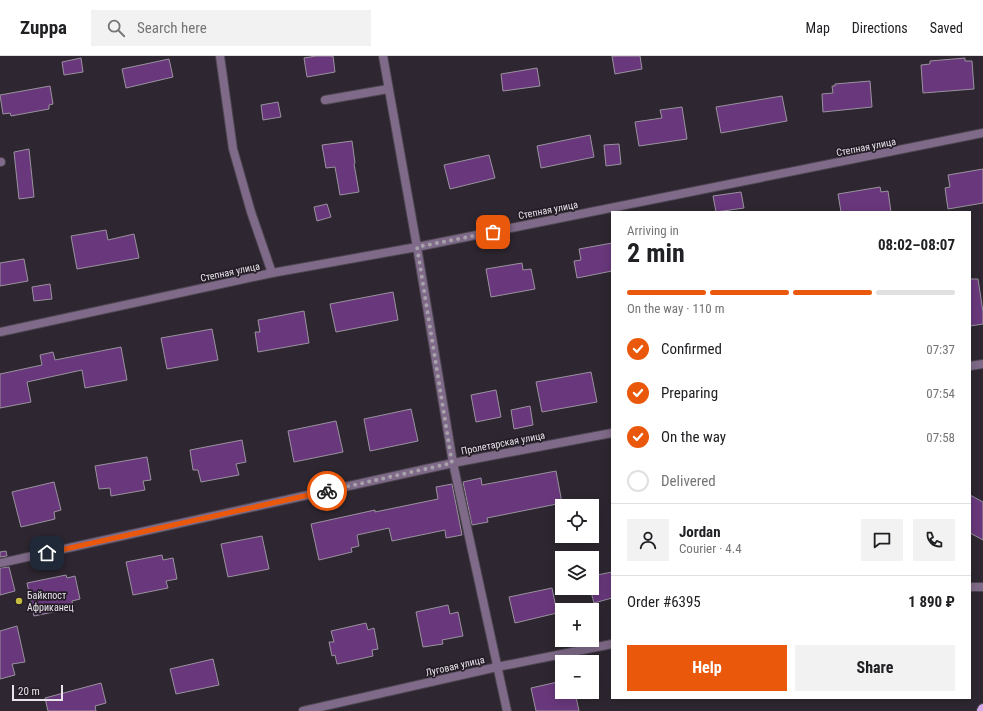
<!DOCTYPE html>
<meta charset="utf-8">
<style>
body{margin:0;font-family:"Roboto Condensed",sans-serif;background:#f2f2f2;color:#202124;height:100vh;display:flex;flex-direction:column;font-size:15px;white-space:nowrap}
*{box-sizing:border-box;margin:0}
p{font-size:13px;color:#757577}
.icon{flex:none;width:22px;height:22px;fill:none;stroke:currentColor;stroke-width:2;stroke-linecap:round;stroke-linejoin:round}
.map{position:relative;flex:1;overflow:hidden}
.panel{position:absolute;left:611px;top:155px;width:360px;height:488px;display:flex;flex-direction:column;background:#fff;border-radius:0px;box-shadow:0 2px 10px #0003}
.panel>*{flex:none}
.fabs{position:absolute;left:555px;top:443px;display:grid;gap:8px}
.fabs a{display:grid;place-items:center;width:44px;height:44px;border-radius:0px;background:#fff;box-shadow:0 2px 10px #0003;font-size:20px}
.scale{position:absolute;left:12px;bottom:10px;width:51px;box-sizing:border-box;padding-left:4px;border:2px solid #e9e4eb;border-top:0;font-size:11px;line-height:14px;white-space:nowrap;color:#e9e4eb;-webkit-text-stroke:3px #241d27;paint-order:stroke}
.pin{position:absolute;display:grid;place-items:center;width:34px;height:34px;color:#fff;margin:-17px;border-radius:8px;box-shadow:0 2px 6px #0006}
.courier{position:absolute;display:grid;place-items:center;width:40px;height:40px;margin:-20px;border:3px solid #ea580c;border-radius:50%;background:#fff;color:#222;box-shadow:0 1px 5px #0007}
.headline em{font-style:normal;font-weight:700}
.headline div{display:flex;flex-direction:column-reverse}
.headline{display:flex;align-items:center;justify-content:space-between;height:68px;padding:0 16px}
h1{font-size:26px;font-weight:700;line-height:30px}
.bar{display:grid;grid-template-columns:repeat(4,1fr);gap:6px 4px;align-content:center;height:48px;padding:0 16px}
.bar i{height:5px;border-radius:3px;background:#e0e0e0}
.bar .current{background:#ea580c}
.bar p{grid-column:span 4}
.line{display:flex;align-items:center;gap:10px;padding:0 16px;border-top:1px solid #e0e0e0}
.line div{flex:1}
.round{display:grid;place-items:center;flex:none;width:42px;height:42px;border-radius:0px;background:#f2f2f2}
ol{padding:0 16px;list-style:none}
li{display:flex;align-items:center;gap:12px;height:44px}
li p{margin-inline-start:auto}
li .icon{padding:4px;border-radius:50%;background:#ea580c;color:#fff;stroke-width:4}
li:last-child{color:#757577}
li i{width:22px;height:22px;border:2px solid #e0e0e0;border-radius:50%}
.action{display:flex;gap:8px;margin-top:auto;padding:8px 16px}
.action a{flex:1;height:46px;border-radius:0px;background:#ea580c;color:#fff;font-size:16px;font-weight:700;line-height:46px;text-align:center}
.action a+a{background:#f2f2f2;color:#202124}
header{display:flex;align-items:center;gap:24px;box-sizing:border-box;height:56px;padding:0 20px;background:#fff;border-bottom:1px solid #e0e0e0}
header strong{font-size:19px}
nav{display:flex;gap:22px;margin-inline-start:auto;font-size:14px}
.search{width:280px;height:36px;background:#f2f2f2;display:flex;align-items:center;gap:10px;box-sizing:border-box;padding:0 14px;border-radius:0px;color:#757577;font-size:15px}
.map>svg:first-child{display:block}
.building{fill:#69387c;stroke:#9a929e}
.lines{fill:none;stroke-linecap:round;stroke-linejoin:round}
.lane-casing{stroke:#4c454f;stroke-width:10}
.street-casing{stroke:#4c454f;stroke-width:10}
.primary-casing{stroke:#4c454f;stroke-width:12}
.lane{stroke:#7f6a89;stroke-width:8}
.street{stroke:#7f6a89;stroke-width:8}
.primary{stroke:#d6a9e9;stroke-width:10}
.done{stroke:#a8a2aa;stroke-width:4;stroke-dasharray:0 7.2}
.route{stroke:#ea580c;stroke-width:5}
.poi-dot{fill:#c5bc3d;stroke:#241d27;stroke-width:1.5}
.labels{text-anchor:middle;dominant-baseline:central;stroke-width:3.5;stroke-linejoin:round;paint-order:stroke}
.street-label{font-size:10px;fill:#e9e4eb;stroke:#241d27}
.poi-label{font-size:10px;fill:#e9e4eb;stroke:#241d27;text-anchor:start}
</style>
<header>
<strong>Zuppa</strong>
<div class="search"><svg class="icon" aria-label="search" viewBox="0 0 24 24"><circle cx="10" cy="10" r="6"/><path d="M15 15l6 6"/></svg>Search here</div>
<nav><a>Map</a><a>Directions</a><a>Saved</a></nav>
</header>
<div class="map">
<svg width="983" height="655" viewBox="0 0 983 655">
<rect width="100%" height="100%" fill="#2e2731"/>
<!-- building -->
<g class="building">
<path d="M316 0H333L335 16 307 21 304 2Z"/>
<path d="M612 0H640L642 13 615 18Z"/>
<path d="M81 2 83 16 64 19 62 6Z"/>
<path d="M965 2V5H972L974 33 923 37 921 9 930 8V5Z"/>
<path d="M169 3 173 21 126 32 122 13Z"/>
<path d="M537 12 540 30 503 35 501 18Z"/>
<path d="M870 25 872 51 823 56 822 38 833 37 832 30H835V28Z"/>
<path d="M50 30 53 48 49 49V53L11 60 10 57 3 58 0 39Z"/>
<path d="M782 40 787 65 721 77 716 51Z"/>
<path d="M278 46 281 61 263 64 261 49Z"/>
<path d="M682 51 687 83 639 90 635 66 662 62 660 54Z"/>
<path d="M590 79 594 101 541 112 537 90Z"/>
<path d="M352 85 355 107 354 108 359 136 340 139 335 111 326 112 322 89Z"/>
<path d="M619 88 621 108 606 110 604 89Z"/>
<path d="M29 93 34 141 19 143 14 96Z"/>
<path d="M489 99 495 122 450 133 444 109Z"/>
<path d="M983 113V147L948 153 945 132 950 131 948 119Z"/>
<path d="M880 131 881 136 888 135 891 156H841L838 138Z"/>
<path d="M741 136 744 152 716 156 713 140Z"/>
<path d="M327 148 331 161 317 165 314 151Z"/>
<path d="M106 174 108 184 134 178 139 202 77 213 71 180Z"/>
<path d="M612 187V215L577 222 574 205 581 204 579 193Z"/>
<path d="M24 203 28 225 0 230V207Z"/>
<path d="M522 207 523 214 531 213 535 233 491 241 486 213Z"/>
<path d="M970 223H978L983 256V268L970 270Z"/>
<path d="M50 228 52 243 34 245 32 231Z"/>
<path d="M393 236 398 264 336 276 330 248Z"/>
<path d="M304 255 309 287 258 296 255 276H260L258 264Z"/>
<path d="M212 273 218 304 167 313 161 282Z"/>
<path d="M121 291 127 324 85 332 82 314 27 326 31 346 0 352V318L42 309 40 299 53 296 55 304Z"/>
<path d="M591 316 597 346 542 356 536 326Z"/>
<path d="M496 334 501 361 476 366 471 339Z"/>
<path d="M530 350 533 369 514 373 511 354Z"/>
<path d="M411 353 418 385 370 395 364 363Z"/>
<path d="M336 365 343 396 294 406 288 375Z"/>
<path d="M242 384 246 406 236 408 239 419 201 426 198 414H193L190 394Z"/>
<path d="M147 401 151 424 143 425 145 434 111 440 110 432 99 433 95 410Z"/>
<path d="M556 415 562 447 487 462 488 466 472 469 463 426 481 422 482 429Z"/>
<path d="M54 426 61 454 54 456 55 463 21 471 12 436Z"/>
<path d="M452 428 462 479 446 482 445 474 392 485 389 472 357 479 359 490 351 492 352 496 319 504 311 468 375 454V456L438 443 436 431Z"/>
<path d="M970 439 983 446V484L970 477Z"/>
<path d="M262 480 269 513 228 521 221 488Z"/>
<path d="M6 495 7 500 0 501V496Z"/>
<path d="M162 499 163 504 173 502 177 523 166 525 168 532 133 539 126 506Z"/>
<path d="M9 511 15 535 0 539V512Z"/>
<path d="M612 516V542L594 547 590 532H592V520Z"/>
<path d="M66 519 67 522 75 520 80 543 72 545 73 552 34 560 27 527Z"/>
<path d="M552 532 557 557 515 567 509 541Z"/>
<path d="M448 549 450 558 458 556 463 580 442 584 443 588 423 591 416 556Z"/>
<path d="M366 567 368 574 374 572 378 593 372 594 373 600 337 608 335 599 332 600 329 586H334L331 575Z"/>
<path d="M17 570 25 606 12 608 15 619 0 623V575Z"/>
<path d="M213 603 219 629 176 638 170 613Z"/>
<path d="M562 625V636H575L579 655H536L531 632Z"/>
<path d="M101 627 106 647 95 650 96 655H48L45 642Z"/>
</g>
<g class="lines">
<!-- lane casing -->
<g class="lane-casing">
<g id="lane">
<path d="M325 44 388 33"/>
<path d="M0 106H1"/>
</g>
</g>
<!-- street casing -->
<g class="street-casing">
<g id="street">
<path d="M220 0 233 93 251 156 272 217"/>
<path d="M383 0 417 191 453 407 507 655"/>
<path d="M0 276 272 217 417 191 983 77"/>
<path d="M970 310 983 308"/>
<path d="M0 507 453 407 612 377"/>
<path d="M970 531H983"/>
<path d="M303 655 497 611 612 588"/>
</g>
</g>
<!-- primary casing -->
<g class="primary-casing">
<path id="primary" d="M982 655 983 653"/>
</g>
<!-- lane -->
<use href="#lane" class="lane"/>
<!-- street -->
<use href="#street" class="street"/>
<!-- primary -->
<use href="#primary" class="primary"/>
</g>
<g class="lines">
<!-- done -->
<path class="done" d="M327 435 452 407 417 191 493 176"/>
<!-- route -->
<path class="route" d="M47 497 327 435"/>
</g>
<!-- markers -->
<circle class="poi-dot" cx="19" cy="545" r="4"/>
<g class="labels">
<!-- street labels -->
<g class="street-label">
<text transform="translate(866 91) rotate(-11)">Степная улица</text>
<text transform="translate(548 154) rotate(-11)">Степная улица</text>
<text transform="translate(230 216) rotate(-12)">Степная улица</text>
<text transform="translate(503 387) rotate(-11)">Пролетарская улица</text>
<text transform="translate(455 610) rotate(-13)">Луговая улица</text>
</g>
<!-- poi labels -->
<g class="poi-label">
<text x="27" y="539">Байкпост<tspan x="27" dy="12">Африканец</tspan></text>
</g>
</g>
</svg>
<div class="fabs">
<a><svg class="icon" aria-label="locate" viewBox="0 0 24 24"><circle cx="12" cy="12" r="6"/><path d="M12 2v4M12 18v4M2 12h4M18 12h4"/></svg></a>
<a><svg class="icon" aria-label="layers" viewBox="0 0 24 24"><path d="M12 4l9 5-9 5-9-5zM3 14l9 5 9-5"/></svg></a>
<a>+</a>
<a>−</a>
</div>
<div class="scale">20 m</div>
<div class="pin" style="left:493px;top:176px;background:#ea580c"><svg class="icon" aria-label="bag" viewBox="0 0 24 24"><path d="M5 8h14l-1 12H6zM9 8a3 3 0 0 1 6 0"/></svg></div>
<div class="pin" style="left:47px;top:497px;background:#1f2937"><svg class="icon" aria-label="home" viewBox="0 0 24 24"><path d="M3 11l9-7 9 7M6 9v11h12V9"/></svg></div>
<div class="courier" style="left:327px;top:435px"><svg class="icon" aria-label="bike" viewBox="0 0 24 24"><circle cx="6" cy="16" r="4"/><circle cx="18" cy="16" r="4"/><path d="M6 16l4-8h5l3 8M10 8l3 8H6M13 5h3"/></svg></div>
<section class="panel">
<div class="headline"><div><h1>2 min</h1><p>Arriving in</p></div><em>08:02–08:07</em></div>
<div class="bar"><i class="current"></i><i class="current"></i><i class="current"></i><i></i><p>On the way · 110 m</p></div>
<ol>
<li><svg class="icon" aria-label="check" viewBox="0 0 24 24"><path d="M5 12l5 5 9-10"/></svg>Confirmed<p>07:37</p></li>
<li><svg class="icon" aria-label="check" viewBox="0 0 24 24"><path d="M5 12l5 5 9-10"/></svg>Preparing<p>07:54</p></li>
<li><svg class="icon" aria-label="check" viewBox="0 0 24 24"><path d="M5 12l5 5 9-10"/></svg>On the way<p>07:58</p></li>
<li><i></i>Delivered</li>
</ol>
<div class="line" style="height:72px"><a class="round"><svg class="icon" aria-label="person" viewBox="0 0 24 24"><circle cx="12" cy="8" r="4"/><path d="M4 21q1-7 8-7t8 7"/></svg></a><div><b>Jordan</b><p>Courier · 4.4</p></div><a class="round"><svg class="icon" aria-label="chat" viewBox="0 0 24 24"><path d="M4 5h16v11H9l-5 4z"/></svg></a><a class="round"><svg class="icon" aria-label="phone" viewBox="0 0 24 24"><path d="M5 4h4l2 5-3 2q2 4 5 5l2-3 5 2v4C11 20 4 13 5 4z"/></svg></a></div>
<div class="line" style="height:52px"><div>Order #6395</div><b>1 890 ₽</b></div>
<div class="action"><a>Help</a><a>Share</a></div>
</section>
</div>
